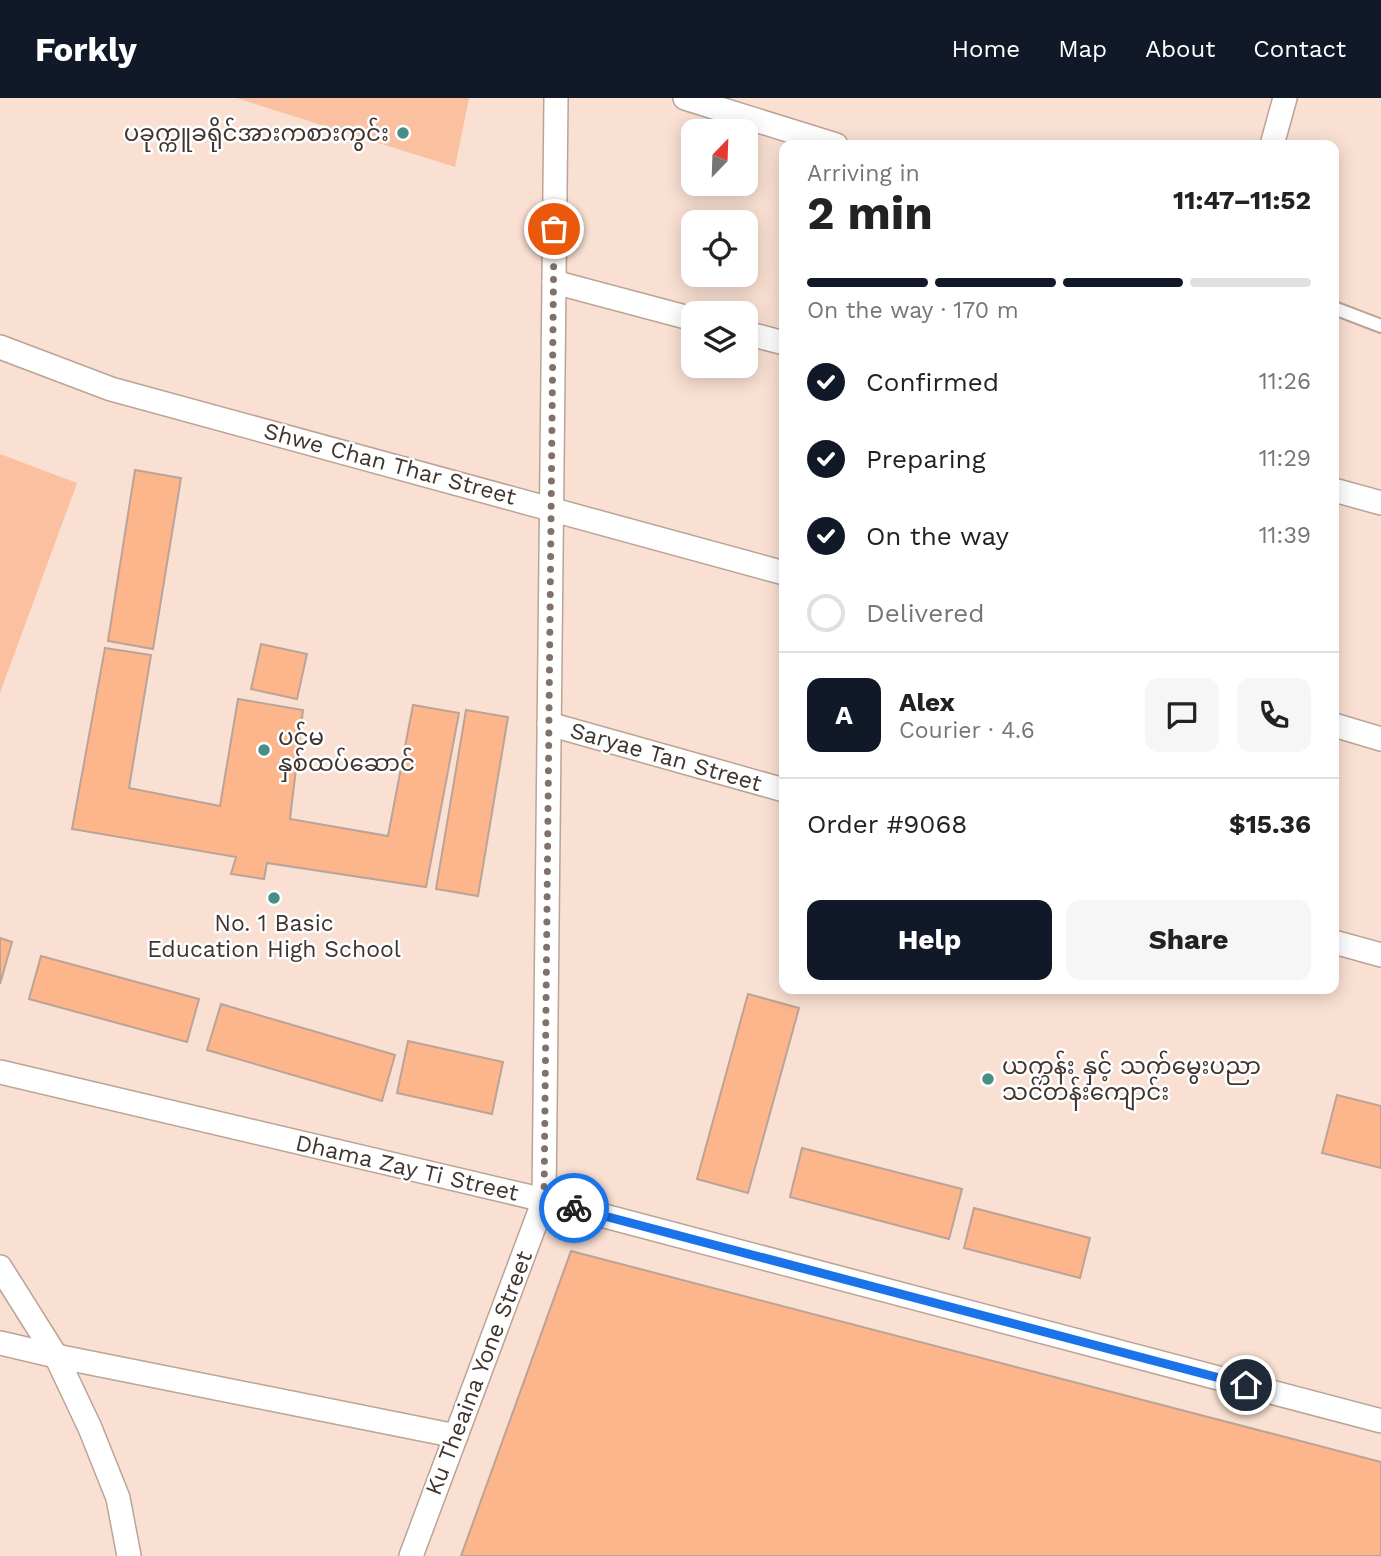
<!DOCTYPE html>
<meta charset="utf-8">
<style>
body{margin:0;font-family:"Work Sans","Noto Sans Myanmar",sans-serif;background:#f6f6f6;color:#222;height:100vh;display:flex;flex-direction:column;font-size:26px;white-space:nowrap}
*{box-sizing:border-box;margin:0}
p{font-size:23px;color:#767676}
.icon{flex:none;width:38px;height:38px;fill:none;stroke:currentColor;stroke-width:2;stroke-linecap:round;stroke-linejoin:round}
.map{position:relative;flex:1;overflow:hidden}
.panel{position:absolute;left:779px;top:42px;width:560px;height:854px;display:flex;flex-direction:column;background:#fff;border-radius:14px;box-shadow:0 4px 18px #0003}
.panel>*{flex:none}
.needle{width:46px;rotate:23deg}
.controls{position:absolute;left:681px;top:21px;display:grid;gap:14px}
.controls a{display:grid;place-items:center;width:77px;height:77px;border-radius:14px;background:#fff;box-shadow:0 4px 18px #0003;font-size:35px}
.pin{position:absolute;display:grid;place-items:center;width:60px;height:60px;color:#fff;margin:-30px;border:4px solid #fff;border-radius:50%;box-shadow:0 2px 7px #0007}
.courier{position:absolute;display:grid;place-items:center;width:70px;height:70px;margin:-35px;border:5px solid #1a73e8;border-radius:50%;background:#fff;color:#222;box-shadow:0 2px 9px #0007}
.headline em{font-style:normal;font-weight:700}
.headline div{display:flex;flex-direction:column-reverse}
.headline{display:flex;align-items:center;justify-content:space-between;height:119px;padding:0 28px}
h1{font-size:46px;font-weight:700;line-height:52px}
.bar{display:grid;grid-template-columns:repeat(4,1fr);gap:10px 7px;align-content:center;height:84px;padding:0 28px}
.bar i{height:9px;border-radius:5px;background:#e0e0e0}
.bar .on{background:#111827}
.bar p{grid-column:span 4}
.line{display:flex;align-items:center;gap:18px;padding:0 28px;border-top:2px solid #e0e0e0}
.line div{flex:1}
.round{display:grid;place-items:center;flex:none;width:74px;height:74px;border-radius:14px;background:#f6f6f6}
ol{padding:0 28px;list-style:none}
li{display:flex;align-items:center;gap:21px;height:77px}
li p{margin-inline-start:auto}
li .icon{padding:7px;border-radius:50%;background:#111827;color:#fff;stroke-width:4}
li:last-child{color:#767676}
li i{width:38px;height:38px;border:4px solid #e0e0e0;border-radius:50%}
.button{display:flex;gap:14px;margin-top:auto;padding:14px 28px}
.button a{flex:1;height:80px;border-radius:14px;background:#111827;color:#fff;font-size:28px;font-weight:700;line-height:80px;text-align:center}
.button a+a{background:#f6f6f6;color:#222}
header{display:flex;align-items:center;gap:42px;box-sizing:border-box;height:98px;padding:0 35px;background:#111827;color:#fff}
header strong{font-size:33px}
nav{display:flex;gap:38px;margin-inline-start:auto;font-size:24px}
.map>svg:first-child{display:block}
.green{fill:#fac0a0}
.building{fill:#fdb58b;stroke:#bba497;stroke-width:2}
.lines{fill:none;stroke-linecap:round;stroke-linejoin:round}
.lane-casing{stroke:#bba396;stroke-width:16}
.street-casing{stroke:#bba396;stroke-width:26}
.lane{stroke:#fff;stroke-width:12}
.street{stroke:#fff;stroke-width:23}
.done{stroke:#807169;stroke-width:7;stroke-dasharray:0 12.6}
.route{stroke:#1a73e8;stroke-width:9}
.poi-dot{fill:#488e86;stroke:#fff;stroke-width:2.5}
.labels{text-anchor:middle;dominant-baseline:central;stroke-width:5;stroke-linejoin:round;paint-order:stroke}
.poi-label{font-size:23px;fill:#3f3530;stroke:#fff;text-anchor:start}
.street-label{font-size:23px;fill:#3f3530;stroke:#fff}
</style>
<header>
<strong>Forkly</strong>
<nav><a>Home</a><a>Map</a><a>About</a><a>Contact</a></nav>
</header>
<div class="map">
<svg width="1381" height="1458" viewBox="0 0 1381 1458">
<rect width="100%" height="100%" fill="#f9e0d2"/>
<!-- green -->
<g class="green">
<path d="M236 0H469L455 69Z"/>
<path d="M0 356 77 385 0 595Z"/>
</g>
<!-- building -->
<g class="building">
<path d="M135 372 181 380 153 551 108 543Z"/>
<path d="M261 546 307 556 297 601 251 591Z"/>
<path d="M105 550 151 557 129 690 220 708 238 601 303 612 290 721 388 738 413 607 459 615 426 789 267 765 264 781 231 776 236 759 72 731Z"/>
<path d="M466 612 508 619 478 798 436 791Z"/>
<path d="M0 840 12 844 0 886Z"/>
<path d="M41 858 199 901 187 944 29 901Z"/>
<path d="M748 896 799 910 748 1095 697 1081Z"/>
<path d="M221 906 395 957 382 1003 207 952Z"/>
<path d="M408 943 503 964 492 1016 397 995Z"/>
<path d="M1337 997 1381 1008V1070L1322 1055Z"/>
<path d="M802 1050 962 1091 949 1141 790 1099Z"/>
<path d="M974 1110 1090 1140 1080 1180 964 1150Z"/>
<path d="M571 1153 1381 1364V1458H461Z"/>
</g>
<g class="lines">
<!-- lane casing -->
<g class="lane-casing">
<path id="lane" d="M1334 210 1381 228"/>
</g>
<!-- street casing -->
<g class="street-casing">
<g id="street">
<path d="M685 0 836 47"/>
<path d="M1272 47 1285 0"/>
<path d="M554 184 693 221"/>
<path d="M746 235 784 245"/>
<path d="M0 249 111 291 784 475"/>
<path d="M1334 392 1381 405"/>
<path d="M549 626 784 692"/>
<path d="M1334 627 1381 641"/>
<path d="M1334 844 1381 857"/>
<path d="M0 974 544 1102 1381 1323"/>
<path d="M0 1169 56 1258 90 1330 118 1400 129 1458"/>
<path d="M0 1245 56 1258 456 1338"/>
<path d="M411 1458 544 1102 556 0"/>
</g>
</g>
<!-- lane -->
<use href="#lane" class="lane"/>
<!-- street -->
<use href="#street" class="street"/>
</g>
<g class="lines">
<!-- done -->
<path class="done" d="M554 131 544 1102 574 1110"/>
<!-- route -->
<path class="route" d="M574 1110 1246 1287"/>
</g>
<!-- markers -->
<g class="poi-dot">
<circle cx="403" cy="35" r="7"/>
<circle cx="264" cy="652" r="7"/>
<circle cx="274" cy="800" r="7"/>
<circle cx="988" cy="981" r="7"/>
</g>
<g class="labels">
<!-- poi labels -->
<g class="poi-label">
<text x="389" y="35" text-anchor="end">ပခုက္ကူခရိုင်အားကစားကွင်း</text>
<text x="278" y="639">ပင်မ<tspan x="278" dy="26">နှစ်ထပ်ဆောင်</tspan></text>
<text x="274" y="825" text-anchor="middle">No. 1 Basic<tspan x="274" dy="26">Education High School</tspan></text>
<text x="1002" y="968">ယက္ကန်း နှင့် သက်မွေးပညာ<tspan x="1002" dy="26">သင်တန်းကျောင်း</tspan></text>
</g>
<!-- street labels -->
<g class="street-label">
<text transform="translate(390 366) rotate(15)">Shwe Chan Thar Street</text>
<text transform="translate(666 659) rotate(16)">Saryae Tan Street</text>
<text transform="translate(407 1070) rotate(13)">Dhama Zay Ti Street</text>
<text transform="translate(479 1275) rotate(-69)">Ku Theaina Yone Street</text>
</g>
</g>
</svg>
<div class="controls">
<a><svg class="needle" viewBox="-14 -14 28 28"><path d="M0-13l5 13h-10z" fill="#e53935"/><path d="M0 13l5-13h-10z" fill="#767676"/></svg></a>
<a><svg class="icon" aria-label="locate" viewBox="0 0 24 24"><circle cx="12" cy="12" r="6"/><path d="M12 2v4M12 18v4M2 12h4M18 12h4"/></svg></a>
<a><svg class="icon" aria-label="layers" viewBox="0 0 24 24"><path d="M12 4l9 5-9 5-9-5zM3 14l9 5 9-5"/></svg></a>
</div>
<div class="pin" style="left:554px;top:131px;background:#ea580c"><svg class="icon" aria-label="bag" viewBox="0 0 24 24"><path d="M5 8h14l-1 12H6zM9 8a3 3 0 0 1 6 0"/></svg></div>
<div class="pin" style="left:1246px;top:1287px;background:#1f2937"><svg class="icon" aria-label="home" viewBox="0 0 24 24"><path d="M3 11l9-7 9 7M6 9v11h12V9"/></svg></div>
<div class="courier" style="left:574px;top:1110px"><svg class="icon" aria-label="bike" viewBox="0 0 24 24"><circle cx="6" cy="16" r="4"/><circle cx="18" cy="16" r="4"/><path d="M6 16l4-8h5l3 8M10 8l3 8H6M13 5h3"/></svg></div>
<section class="panel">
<div class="headline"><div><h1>2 min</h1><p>Arriving in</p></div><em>11:47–11:52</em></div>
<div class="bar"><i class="on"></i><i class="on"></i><i class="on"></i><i></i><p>On the way · 170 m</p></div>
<ol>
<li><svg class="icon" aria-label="check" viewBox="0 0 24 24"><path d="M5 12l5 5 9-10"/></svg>Confirmed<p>11:26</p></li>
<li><svg class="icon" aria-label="check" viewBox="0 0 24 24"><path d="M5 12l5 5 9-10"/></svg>Preparing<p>11:29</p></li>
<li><svg class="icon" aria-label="check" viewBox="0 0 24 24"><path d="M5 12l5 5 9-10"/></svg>On the way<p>11:39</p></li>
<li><i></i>Delivered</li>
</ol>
<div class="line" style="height:126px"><b class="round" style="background:#111827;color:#fff">A</b><div><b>Alex</b><p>Courier · 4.6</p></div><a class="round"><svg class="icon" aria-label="chat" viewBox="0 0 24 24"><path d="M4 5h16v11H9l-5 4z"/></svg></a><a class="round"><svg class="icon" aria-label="phone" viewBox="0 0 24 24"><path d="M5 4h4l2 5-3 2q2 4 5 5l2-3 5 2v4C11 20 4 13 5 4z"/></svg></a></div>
<div class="line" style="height:91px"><div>Order #9068</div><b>$15.36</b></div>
<div class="button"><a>Help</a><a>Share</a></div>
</section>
</div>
